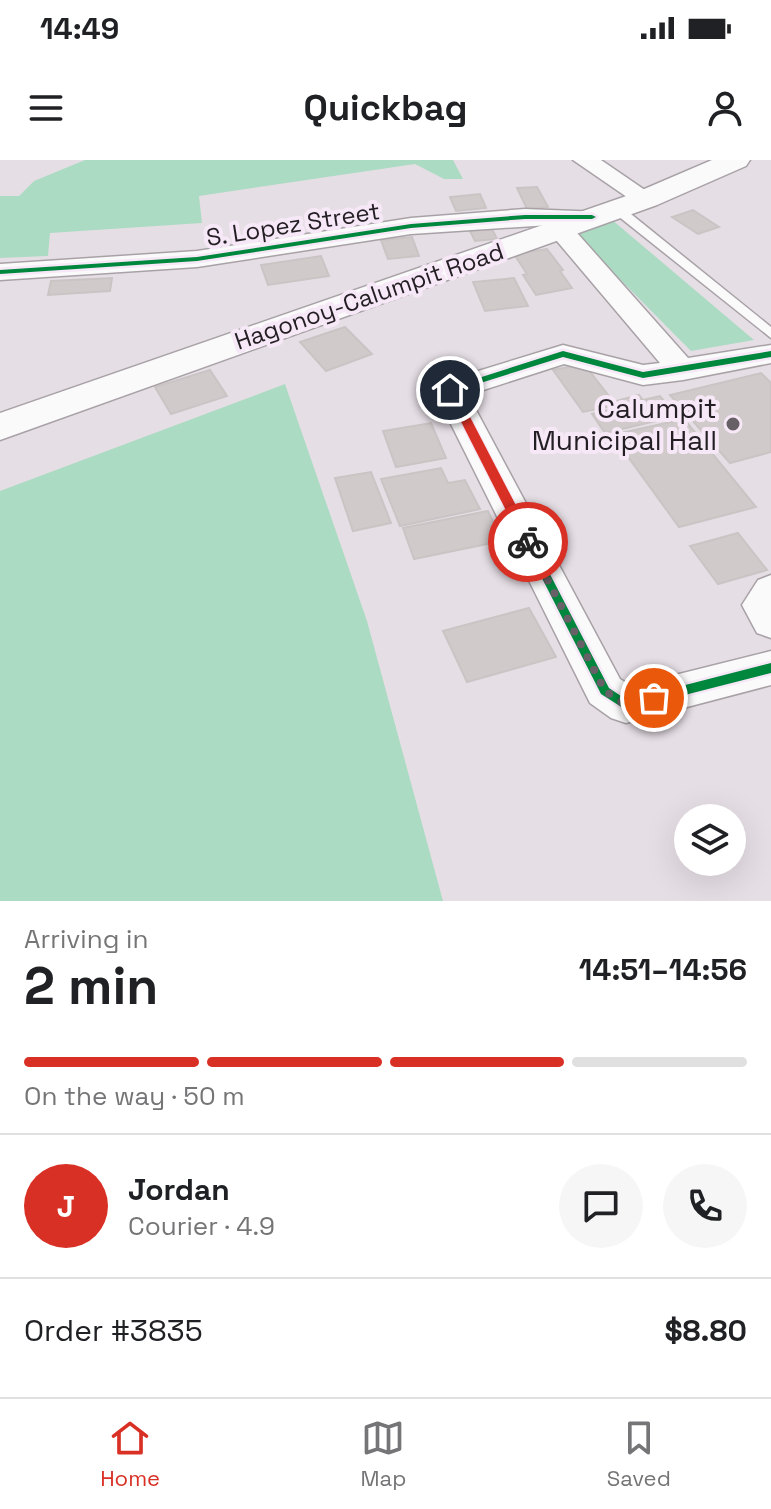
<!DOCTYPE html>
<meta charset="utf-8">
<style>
body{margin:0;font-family:"Space Grotesk",sans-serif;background:#f6f6f6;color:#202124;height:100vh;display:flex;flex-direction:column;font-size:30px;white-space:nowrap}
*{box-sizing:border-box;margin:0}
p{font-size:26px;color:#757577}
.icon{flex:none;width:44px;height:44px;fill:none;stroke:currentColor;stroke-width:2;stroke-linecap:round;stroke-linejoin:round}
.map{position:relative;height:741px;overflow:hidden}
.details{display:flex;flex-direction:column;background:#fff;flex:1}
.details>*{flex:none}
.controls{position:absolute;left:674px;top:644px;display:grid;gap:16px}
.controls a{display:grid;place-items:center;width:72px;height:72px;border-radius:50%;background:#fff;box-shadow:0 8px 32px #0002;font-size:40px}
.pin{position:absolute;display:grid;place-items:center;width:68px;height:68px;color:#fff;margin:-34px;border:4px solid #fff;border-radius:50%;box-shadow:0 2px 8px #0007}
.courier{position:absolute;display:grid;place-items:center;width:80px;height:80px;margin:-40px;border:6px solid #d93025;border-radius:50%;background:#fff;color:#222;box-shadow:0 2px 10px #0007}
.overview em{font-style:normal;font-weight:600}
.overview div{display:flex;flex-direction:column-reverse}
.overview{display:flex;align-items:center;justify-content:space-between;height:136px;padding:0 24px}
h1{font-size:52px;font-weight:600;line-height:60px}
.bar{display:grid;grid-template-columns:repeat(4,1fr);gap:12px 8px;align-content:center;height:96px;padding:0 24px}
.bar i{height:10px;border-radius:6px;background:#e0e0e0}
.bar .on{background:#d93025}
.bar p{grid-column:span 4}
.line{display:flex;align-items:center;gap:20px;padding:0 24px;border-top:2px solid #e0e0e0}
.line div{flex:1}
.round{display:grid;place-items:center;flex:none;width:84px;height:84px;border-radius:42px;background:#f6f6f6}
.status{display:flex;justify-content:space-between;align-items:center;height:56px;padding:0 40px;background:#fff;direction:ltr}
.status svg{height:22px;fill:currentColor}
header{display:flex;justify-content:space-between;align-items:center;height:104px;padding:0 24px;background:#fff;font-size:36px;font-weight:600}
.menu{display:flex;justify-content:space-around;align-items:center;height:112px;border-top:2px solid #e0e0e0;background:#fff;font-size:22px;color:#757577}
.menu a{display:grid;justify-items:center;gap:4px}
.menu .on{color:#d93025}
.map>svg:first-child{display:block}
.green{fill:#acdbc3}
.building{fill:#d1cacb;stroke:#cac4c5;stroke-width:2}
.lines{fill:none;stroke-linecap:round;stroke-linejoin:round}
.service-casing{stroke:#a8a2a7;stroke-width:3}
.minor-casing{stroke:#a8a2a7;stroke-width:3}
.secondary-casing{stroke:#a8a2a7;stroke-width:3}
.service{fill:#fbfafb;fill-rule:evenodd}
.minor{fill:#fbfafb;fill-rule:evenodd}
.secondary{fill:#fbfafb;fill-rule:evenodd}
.cycleway-casing{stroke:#f6e8f6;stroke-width:5}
.cycleway{fill:#00873e;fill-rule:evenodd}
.route{fill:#d93025}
.done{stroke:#676167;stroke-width:8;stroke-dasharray:0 14.4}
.poi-dot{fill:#676167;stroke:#f6e8f6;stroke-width:3}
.labels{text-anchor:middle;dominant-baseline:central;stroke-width:8;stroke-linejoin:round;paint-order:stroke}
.far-street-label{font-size:24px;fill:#231e23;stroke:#f6e8f6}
.poi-label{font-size:28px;fill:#231e23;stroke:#f6e8f6;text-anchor:end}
</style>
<div class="status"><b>14:49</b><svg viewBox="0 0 49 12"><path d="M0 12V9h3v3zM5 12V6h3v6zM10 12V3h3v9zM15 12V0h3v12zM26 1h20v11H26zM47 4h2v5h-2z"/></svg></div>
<header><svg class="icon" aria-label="menu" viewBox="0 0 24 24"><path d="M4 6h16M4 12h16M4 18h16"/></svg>Quickbag<svg class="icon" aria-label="person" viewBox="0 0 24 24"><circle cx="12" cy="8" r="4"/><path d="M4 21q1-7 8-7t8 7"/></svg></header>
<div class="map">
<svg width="771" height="741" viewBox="0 0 771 741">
<rect width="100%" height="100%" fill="#e6dee5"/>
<!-- green -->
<g class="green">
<path d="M85 0H453L463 19H444L415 4 199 36 202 63 50 73 48 96 0 98V36H19L34 21Z"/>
<path d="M611 59 754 180 691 191 573 72Z"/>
<path d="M285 224 367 461 443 741H0V331Z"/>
</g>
<!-- building -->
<g class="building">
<path d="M537 27 548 47 527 49 517 28Z"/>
<path d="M480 34 486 48 456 51 450 37Z"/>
<path d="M693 50 719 67 698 74 672 57Z"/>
<path d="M491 67 497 79 475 81 469 69Z"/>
<path d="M412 77 419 96 388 99 381 80Z"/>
<path d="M547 89 563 110 560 111 572 128 536 135 523 115 527 114 514 94Z"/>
<path d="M321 96 329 116 268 125 261 105Z"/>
<path d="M112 118 110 131 48 135 51 121Z"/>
<path d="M514 118 528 146 485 151 473 122Z"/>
<path d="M345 167 372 194 326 211 300 182Z"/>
<path d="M584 204 616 245 583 252 553 210Z"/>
<path d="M210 210 227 236 171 254 155 227Z"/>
<path d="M761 213 771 223V292L730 303 670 235Z"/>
<path d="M639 235 643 240 660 236 677 256 605 273 592 254 621 247 616 241Z"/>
<path d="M684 259 756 347 679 367 612 275Z"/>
<path d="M431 263 446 298 396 307 383 271Z"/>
<path d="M441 308 448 323 465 320 480 349 400 366 381 319Z"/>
<path d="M371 312 391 363 353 371 335 318Z"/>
<path d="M488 351 502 381 414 399 403 368Z"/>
<path d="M738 373 767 410 718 424 690 386Z"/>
<path d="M529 448 556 497 467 522 443 471Z"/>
</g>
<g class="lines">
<!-- service casing -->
<g class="service-casing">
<path id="service" d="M613 46H621L771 167V178L613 52Z"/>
</g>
<!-- minor casing -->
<g class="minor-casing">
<g id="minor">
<path d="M573 0H601L658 39 655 44H637Z"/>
<path d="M525 49 601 52 605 57 601 62 570 65 688 198 771 185V203L683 220 643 225 564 204 468 235 620 519 631 526 771 491V525L626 563 611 558 590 543 434 230 439 223 563 185 643 205 660 203 551 74 547 69 550 65 411 74 197 107 0 120V104L197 91 411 58Z"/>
<path d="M771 415V478L757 473 742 445 758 420Z"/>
</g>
</g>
<!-- secondary casing -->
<g class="secondary-casing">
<path id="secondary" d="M712 0H750L746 6 657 45 0 280V253L635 33Z"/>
</g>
<!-- service -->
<use href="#service" class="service"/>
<!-- minor -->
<use href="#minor" class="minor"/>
<!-- secondary -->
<use href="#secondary" class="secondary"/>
<!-- cycleway casing -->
<g class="cycleway-casing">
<g id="cycleway">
<path d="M525 55H592L596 57 592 59H525L411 68 197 101 0 114V110L197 97 411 64Z"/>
<path d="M563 191 643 212 771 191V197L643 218 563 197 455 231 609 528 627 540 771 503V513L626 550 601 534 446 230 447 228Z"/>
</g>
</g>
<!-- cycleway -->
<use href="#cycleway" class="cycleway"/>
</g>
<!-- route -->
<path class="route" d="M450 226 456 230 535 382 533 386 528 387 522 382 445 230Z"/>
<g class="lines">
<!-- done -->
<path class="done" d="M528 382 605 531 626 545 654 538"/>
</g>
<!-- markers -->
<circle class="poi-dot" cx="733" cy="264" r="8"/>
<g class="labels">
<!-- far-street labels -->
<g class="far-street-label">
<text transform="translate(293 64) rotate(-9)">S. Lopez Street</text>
<text transform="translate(369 136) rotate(-19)">Hagonoy-Calumpit Road</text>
</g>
<!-- poi labels -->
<g class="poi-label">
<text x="717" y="248">Calumpit<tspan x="717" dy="32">Municipal Hall</tspan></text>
</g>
</g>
</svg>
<div class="controls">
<a><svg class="icon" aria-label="layers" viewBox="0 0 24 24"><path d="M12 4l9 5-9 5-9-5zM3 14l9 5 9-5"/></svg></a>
</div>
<div class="pin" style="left:654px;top:538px;background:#ea580c"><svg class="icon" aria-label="bag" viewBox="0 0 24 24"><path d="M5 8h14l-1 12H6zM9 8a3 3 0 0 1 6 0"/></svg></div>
<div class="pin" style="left:450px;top:230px;background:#1f2937"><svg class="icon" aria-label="home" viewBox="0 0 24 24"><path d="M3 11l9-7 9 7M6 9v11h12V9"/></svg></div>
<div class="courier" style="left:528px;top:382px"><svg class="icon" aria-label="bike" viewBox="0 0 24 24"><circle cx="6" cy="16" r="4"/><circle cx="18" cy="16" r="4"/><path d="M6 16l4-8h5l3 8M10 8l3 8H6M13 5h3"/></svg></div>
</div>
<section class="details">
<div class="overview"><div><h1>2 min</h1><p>Arriving in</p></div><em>14:51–14:56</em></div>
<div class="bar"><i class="on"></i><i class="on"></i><i class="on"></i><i></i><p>On the way · 50 m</p></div>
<div class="line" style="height:144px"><b class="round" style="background:#d93025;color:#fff">J</b><div><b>Jordan</b><p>Courier · 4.9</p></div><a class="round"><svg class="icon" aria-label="chat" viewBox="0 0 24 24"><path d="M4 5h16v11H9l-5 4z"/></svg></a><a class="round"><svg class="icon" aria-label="phone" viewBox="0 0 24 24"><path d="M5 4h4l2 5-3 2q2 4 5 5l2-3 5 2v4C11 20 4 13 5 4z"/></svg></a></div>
<div class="line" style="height:104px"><div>Order #3835</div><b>$8.80</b></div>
</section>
<nav class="menu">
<a class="on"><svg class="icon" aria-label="home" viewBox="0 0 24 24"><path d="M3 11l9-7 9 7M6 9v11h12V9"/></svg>Home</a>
<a><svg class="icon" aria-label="map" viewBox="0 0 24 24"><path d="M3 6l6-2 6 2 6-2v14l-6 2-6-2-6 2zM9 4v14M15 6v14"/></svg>Map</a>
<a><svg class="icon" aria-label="saved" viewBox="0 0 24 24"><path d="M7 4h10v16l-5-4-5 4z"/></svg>Saved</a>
</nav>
